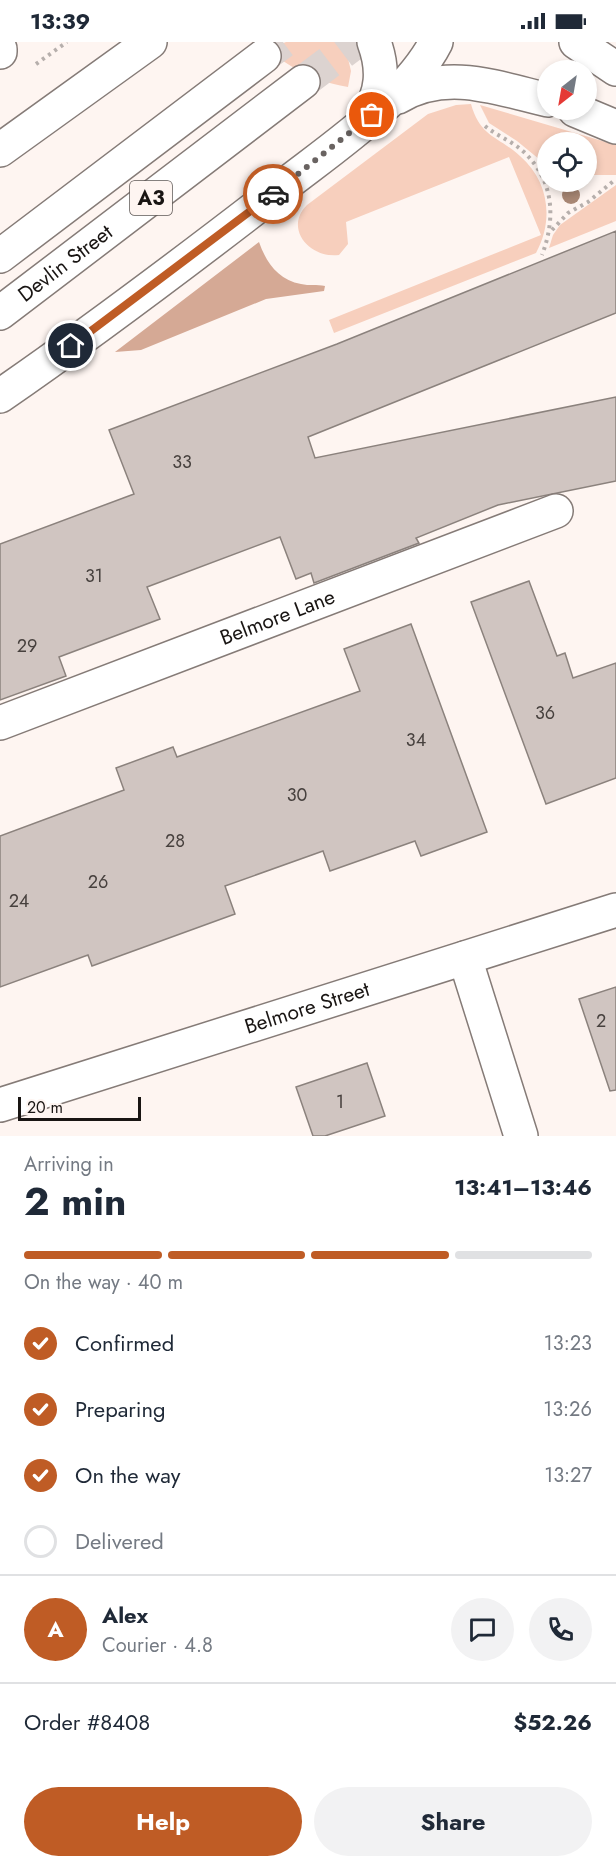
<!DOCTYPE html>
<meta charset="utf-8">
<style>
body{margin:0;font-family:Jost,sans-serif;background:#f2f2f3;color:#1f2937;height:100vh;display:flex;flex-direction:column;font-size:22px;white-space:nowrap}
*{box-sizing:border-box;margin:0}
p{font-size:20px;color:#747a83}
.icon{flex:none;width:33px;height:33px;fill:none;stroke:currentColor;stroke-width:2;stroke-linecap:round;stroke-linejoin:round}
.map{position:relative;height:1094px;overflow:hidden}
.panel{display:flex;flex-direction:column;background:#fff;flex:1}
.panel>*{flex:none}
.needle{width:39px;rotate:211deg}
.tools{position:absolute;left:537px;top:18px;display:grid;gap:12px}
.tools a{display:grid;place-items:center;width:60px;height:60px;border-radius:50%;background:#fff;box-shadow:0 3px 9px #0003;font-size:30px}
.scale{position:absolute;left:18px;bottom:15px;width:123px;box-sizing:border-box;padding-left:6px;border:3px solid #191513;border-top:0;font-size:16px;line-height:21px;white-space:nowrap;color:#191513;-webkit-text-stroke:4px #fef5f1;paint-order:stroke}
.pin{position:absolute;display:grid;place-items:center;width:51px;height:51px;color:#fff;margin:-26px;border:3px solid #fff;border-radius:50%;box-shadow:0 2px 6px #0007}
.courier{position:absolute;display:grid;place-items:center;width:60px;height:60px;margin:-30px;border:4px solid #bf5c25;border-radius:50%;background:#fff;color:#222;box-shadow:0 2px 8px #0007}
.headline em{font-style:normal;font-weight:700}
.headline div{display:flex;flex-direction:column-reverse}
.headline{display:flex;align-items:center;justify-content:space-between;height:102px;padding:0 24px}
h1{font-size:39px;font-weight:700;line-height:45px}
.bar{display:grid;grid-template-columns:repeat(4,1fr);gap:9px 6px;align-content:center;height:72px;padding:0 24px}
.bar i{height:8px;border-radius:4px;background:#e0e1e3}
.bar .current{background:#bf5c25}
.bar p{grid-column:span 4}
.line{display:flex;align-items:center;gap:15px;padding:0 24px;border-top:2px solid #e0e1e3}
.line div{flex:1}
.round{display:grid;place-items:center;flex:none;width:63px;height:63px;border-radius:32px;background:#f2f2f3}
ol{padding:0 24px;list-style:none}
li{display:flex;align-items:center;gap:18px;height:66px}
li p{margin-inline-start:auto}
li .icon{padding:6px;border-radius:50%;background:#bf5c25;color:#fff;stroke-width:4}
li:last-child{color:#747a83}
li i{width:33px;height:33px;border:3px solid #e0e1e3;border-radius:50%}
.cta{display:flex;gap:12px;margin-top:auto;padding:12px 24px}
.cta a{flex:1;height:69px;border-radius:36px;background:#bf5c25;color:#fff;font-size:24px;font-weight:700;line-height:69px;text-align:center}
.cta a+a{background:#f2f2f3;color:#1f2937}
.status{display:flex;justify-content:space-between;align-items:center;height:42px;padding:0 30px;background:#fff;direction:ltr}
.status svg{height:16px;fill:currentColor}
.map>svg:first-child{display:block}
.green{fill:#f7cfbd}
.forest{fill:#d5a995}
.building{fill:#d0c5c1;stroke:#8b827d;stroke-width:1.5}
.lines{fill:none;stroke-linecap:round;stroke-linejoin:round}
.highway-tunnel{stroke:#dcd3d0;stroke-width:33;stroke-dasharray:33 16;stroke-linecap:butt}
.minor-casing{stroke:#857b77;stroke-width:36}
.highway-casing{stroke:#857b77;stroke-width:36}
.path{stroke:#b6afac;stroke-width:4;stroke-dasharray:3 4.5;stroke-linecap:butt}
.minor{stroke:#fff;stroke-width:33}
.highway{stroke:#fff;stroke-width:33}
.tree{fill:#a98875}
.done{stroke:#696361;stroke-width:6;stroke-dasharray:0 10.8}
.route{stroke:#bf5c25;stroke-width:8}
.labels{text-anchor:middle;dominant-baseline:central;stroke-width:4.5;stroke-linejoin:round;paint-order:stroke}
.number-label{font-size:18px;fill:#47413e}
.shield{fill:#fef5f1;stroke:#5e5856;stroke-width:1.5}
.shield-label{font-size:20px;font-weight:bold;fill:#191513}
.street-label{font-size:21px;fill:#191513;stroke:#fef5f1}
</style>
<div class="status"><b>13:39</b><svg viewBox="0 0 49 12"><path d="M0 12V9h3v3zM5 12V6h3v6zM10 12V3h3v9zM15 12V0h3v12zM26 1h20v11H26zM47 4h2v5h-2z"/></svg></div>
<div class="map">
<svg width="616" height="1094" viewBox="0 0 616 1094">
<rect width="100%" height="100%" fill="#fef5f1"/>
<!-- green -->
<g class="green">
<path d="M251 0H270L279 3 286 0H344L351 29 348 45C327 41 309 36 291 24 277 16 267 5 251 0Z"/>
<path d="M471 62C480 95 498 94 520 114 549 139 554 178 536 211L334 291 329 278 541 193 509 115 346 180 348 202 339 213C311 217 283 187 307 163L428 72 456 63Z"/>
<path d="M480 63 616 103V133H587L586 100H548L547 123 545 122 517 99 489 81Z"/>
<path d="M616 143V179L549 206 553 193 560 183Z"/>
</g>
<!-- forest -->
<path class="forest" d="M259 200C266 220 278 238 301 242 309 244 317 242 325 244L324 249 266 257 141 308 115 310Z"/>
<!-- building -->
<g class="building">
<path d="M616 189V271L308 395 315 416 616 355V439L498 463 416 496 419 501 314 541 311 531 296 537 280 495 147 545 160 577 59 615 66 634 0 658V502L134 452 109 388 337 302Z"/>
<path d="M529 539 557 614 565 611 573 636 616 621V736L546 762 471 560Z"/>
<path d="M411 582 487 790 421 814 415 799 330 829 323 809 225 844 235 872 92 924 88 913 0 945V794L124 748 116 726 173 705 177 715 360 649 344 607Z"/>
<path d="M616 945V1048L610 1049 579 957Z"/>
<path d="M367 1021 385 1074 325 1094H313L296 1045Z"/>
</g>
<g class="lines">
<!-- highway-tunnel -->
<g class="highway-tunnel">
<path d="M264 14 283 0"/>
<path d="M303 40 356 0"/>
</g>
<!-- minor casing -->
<g class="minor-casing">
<g id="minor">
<path d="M0 7V10"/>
<path id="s1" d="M0 681 556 469"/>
<path d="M465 916 521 1094"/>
<path id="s2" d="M0 1063 616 868"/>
</g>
</g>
<!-- highway casing -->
<g class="highway-casing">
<g id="highway">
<path d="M576 0 616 27"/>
<path d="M398 55C446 26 497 46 548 58"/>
<path d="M575 68 616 85"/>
<path d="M366 75C383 51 384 27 374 0"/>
<path d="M0 108 150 0"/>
<path d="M0 214 264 14"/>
<path id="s3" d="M0 271 303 40"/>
<path d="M0 354C97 287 192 215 285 143 334 105 408 55 436 0"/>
</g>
</g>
<!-- path -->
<g class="path">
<path d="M36 22 67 0"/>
<path d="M485 84C497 94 512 99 524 110 554 139 556 176 542 213"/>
<path d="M552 188 568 171 588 160 616 137"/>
</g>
<!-- minor -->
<use href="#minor" class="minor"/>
<!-- highway -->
<use href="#highway" class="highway"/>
</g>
<!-- trees -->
<circle class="tree" cx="571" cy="153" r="9"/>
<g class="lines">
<!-- done -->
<path class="done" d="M273 152 372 73"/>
<!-- route -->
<path class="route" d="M71 304 273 152"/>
</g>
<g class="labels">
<!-- number labels -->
<g class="number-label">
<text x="182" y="420">33</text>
<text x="94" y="534">31</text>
<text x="27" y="604">29</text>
<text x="545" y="671">36</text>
<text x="416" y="698">34</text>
<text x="297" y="753">30</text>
<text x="175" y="799">28</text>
<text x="98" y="840">26</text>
<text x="19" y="859">24</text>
<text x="601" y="979">2</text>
<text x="340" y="1060">1</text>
</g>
<!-- shield labels -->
<rect class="shield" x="130" y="139" width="42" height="34" rx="4.5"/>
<g class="shield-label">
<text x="151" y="156">A3</text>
</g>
<!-- street labels -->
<g class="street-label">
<text stroke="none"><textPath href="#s3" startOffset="82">Devlin Street</textPath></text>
<text stroke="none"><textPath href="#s1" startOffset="297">Belmore Lane</textPath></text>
<text stroke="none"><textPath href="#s2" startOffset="322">Belmore Street</textPath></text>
</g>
</g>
</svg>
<div class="tools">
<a><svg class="needle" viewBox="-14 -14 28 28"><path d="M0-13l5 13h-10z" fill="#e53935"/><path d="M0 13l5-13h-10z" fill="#747a83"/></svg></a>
<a><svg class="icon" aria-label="locate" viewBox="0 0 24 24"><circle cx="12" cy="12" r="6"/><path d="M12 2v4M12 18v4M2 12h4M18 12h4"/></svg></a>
</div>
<div class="scale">20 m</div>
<div class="pin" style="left:372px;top:73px;background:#ea580c"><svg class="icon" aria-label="bag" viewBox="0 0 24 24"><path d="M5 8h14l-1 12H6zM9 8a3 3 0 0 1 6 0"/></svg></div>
<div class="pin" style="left:71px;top:304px;background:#1f2937"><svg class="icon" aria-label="home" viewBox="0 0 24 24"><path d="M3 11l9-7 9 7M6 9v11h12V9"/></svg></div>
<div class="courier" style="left:273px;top:152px"><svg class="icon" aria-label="car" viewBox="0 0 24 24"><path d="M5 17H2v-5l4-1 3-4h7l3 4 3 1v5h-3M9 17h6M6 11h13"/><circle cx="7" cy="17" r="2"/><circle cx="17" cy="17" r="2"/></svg></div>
</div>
<section class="panel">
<div class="headline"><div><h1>2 min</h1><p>Arriving in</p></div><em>13:41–13:46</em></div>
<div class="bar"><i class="current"></i><i class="current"></i><i class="current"></i><i></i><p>On the way · 40 m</p></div>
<ol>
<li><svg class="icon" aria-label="check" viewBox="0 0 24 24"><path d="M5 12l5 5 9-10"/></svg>Confirmed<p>13:23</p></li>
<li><svg class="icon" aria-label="check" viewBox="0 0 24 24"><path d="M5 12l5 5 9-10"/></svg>Preparing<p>13:26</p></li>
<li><svg class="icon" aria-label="check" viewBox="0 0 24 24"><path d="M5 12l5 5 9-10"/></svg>On the way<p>13:27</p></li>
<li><i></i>Delivered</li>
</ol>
<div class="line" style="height:108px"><b class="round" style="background:#bf5c25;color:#fff">A</b><div><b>Alex</b><p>Courier · 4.8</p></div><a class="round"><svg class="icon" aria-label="chat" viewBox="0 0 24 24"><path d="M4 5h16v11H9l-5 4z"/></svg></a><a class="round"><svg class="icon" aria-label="phone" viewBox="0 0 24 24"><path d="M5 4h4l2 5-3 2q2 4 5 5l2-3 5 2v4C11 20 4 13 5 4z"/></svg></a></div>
<div class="line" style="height:78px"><div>Order #8408</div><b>$52.26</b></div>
<div class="cta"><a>Help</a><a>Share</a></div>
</section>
